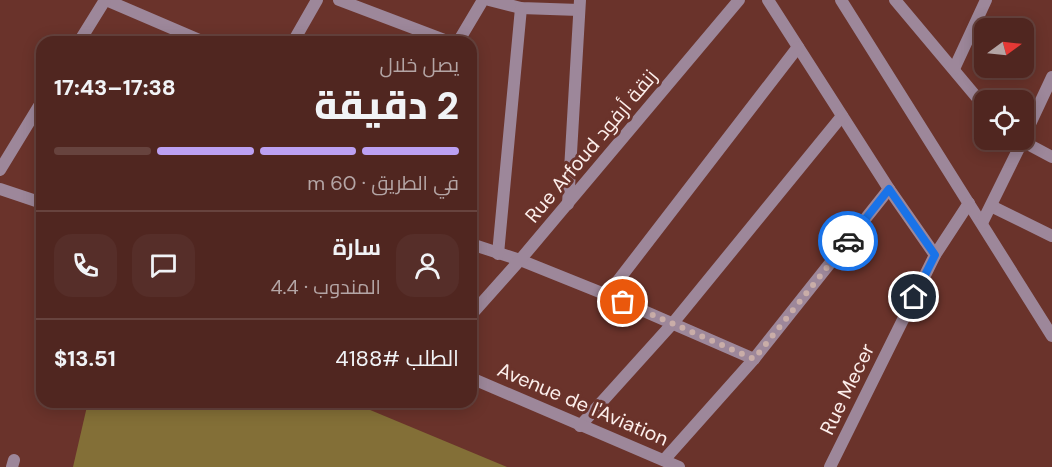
<!DOCTYPE html>
<html lang="ar">
<meta charset="utf-8">
<style>
body{margin:0;font-family:"DM Sans",Cairo,sans-serif;background:#562e29;color:#f1f3f6;direction:rtl;height:100vh;display:flex;flex-direction:column;font-size:22px;white-space:nowrap}
*{box-sizing:border-box;margin:0}
p{font-size:20px;color:#b4a5a5}
.icon{flex:none;width:33px;height:33px;fill:none;stroke:currentColor;stroke-width:2;stroke-linecap:round;stroke-linejoin:round}
.map{position:relative;flex:1;overflow:hidden;direction:ltr}
.panel{position:absolute;left:36px;top:36px;width:441px;height:372px;display:flex;flex-direction:column;background:#502620;border-radius:18px;box-shadow:0 3px 15px #0003,0 0 0 2px #67433e;direction:rtl}
.panel>*{flex:none}
.needle{width:39px;rotate:75deg}
.tools{position:absolute;left:974px;top:18px;display:grid;gap:12px}
.tools a{display:grid;place-items:center;width:60px;height:60px;border-radius:12px;background:#502620;box-shadow:0 3px 15px #0003,0 0 0 2px #67433e;font-size:30px}
.pin{position:absolute;display:grid;place-items:center;width:51px;height:51px;color:#fff;margin:-26px;border:3px solid #fff;border-radius:50%;box-shadow:0 2px 6px #0007}
.courier{position:absolute;display:grid;place-items:center;width:60px;height:60px;margin:-30px;border:4px solid #1a73e8;border-radius:50%;background:#fff;color:#222;box-shadow:0 2px 8px #0007}
.summary em{font-style:normal;font-weight:800}
.summary div{display:flex;flex-direction:column-reverse}
.summary{display:flex;align-items:center;justify-content:space-between;height:102px;padding:0 18px}
h1{font-size:39px;font-weight:800;line-height:45px}
.bar{display:grid;grid-template-columns:repeat(4,1fr);gap:9px 6px;align-content:center;height:72px;padding:0 18px}
.bar i{height:8px;border-radius:4px;background:#67433e}
.bar .on{background:#bca0f2}
.bar p{grid-column:span 4}
.line{display:flex;align-items:center;gap:15px;padding:0 18px;border-top:2px solid #67433e}
.line div{flex:1}
.round{display:grid;place-items:center;flex:none;width:63px;height:63px;border-radius:18px;background:#562e29}
.map>svg:first-child{display:block}
.green{fill:#836f37}
.lines{fill:none;stroke-linecap:round;stroke-linejoin:round}
.service{stroke:#9d879a;stroke-width:12}
.minor{stroke:#9d879a;stroke-width:12}
.tertiary{stroke:#9d879a;stroke-width:12}
.done{stroke:#c9ada8;stroke-width:6;stroke-dasharray:0 10.8}
.route{stroke:#1a73e8;stroke-width:8}
.labels{text-anchor:middle;dominant-baseline:central;stroke-width:6;stroke-linejoin:round;paint-order:stroke}
.street-label{font-size:20px;fill:#fceeeb;stroke:#6a332b}
</style>
<div class="map">
<svg width="1052" height="467" viewBox="0 0 1052 467">
<rect width="100%" height="100%" fill="#6a332b"/>
<!-- green -->
<path class="green" d="M88 402H351L507 467H73Z"/>
<g class="lines">
<!-- service -->
<path class="service" d="M12 467 14 460"/>
<!-- minor -->
<g class="minor">
<path d="M106 0 204 42"/>
<path d="M339 0 450 42"/>
<path d="M489 0 521 8 579 10"/>
<path d="M768 0 889 189 935 255"/>
<path d="M841 0 1052 336"/>
<path d="M895 0 984 106"/>
<path d="M79 42 105 0"/>
<path d="M293 42 317 0"/>
<path d="M458 42 483 0"/>
<path d="M954 69 986 0"/>
<path d="M1023 139 1052 77"/>
<path d="M1022 141 1052 157"/>
<path d="M0 170 42 101"/>
<path d="M568 204 580 0"/>
<path d="M991 206 1052 236"/>
<path d="M982 223 1023 140"/>
<path d="M471 244 520 260 607 295 754 359"/>
<path d="M498 254 521 8"/>
<path d="M607 295 798 47"/>
<path d="M471 315 520 260 739 0"/>
<path d="M580 426 673 323 842 116"/>
<path d="M664 460 754 359 889 189"/>
<path d="M830 467 935 255 969 203"/>
</g>
<!-- tertiary -->
<g class="tertiary">
<path d="M0 189 42 203"/>
<path d="M471 378 679 467"/>
</g>
</g>
<g class="lines">
<!-- done -->
<path class="done" d="M623 302 754 359 848 241"/>
<!-- route -->
<path class="route" d="M848 241 889 189 935 255 914 297"/>
</g>
<g class="labels">
<!-- street labels -->
<g class="street-label">
<text transform="translate(591 146) rotate(-50)">Rue Arfoud زنقة أرفود</text>
<text transform="translate(847 389) rotate(-64)">Rue Mecer</text>
<text transform="translate(583 404) rotate(23)">Avenue de l'Aviation</text>
</g>
</g>
</svg>
<div class="tools">
<a><svg class="needle" viewBox="-14 -14 28 28"><path d="M0-13l5 13h-10z" fill="#e53935"/><path d="M0 13l5-13h-10z" fill="#b4a5a5"/></svg></a>
<a><svg class="icon" aria-label="locate" viewBox="0 0 24 24"><circle cx="12" cy="12" r="6"/><path d="M12 2v4M12 18v4M2 12h4M18 12h4"/></svg></a>
</div>
<div class="pin" style="left:623px;top:302px;background:#ea580c"><svg class="icon" aria-label="bag" viewBox="0 0 24 24"><path d="M5 8h14l-1 12H6zM9 8a3 3 0 0 1 6 0"/></svg></div>
<div class="pin" style="left:914px;top:297px;background:#1f2937"><svg class="icon" aria-label="home" viewBox="0 0 24 24"><path d="M3 11l9-7 9 7M6 9v11h12V9"/></svg></div>
<div class="courier" style="left:848px;top:241px"><svg class="icon" aria-label="car" viewBox="0 0 24 24"><path d="M5 17H2v-5l4-1 3-4h7l3 4 3 1v5h-3M9 17h6M6 11h13"/><circle cx="7" cy="17" r="2"/><circle cx="17" cy="17" r="2"/></svg></div>
<section class="panel">
<div class="summary"><div><h1>2 دقيقة</h1><p>يصل خلال</p></div><em>17:38–17:43</em></div>
<div class="bar"><i class="on"></i><i class="on"></i><i class="on"></i><i></i><p>في الطريق · 60 m</p></div>
<div class="line" style="height:108px"><a class="round"><svg class="icon" aria-label="person" viewBox="0 0 24 24"><circle cx="12" cy="8" r="4"/><path d="M4 21q1-7 8-7t8 7"/></svg></a><div><b>سارة</b><p>المندوب · 4.4</p></div><a class="round"><svg class="icon" aria-label="chat" viewBox="0 0 24 24"><path d="M4 5h16v11H9l-5 4z"/></svg></a><a class="round"><svg class="icon" aria-label="phone" viewBox="0 0 24 24"><path d="M5 4h4l2 5-3 2q2 4 5 5l2-3 5 2v4C11 20 4 13 5 4z"/></svg></a></div>
<div class="line" style="height:78px"><div>الطلب #4188</div><b>$13.51</b></div>
</section>
</div>
